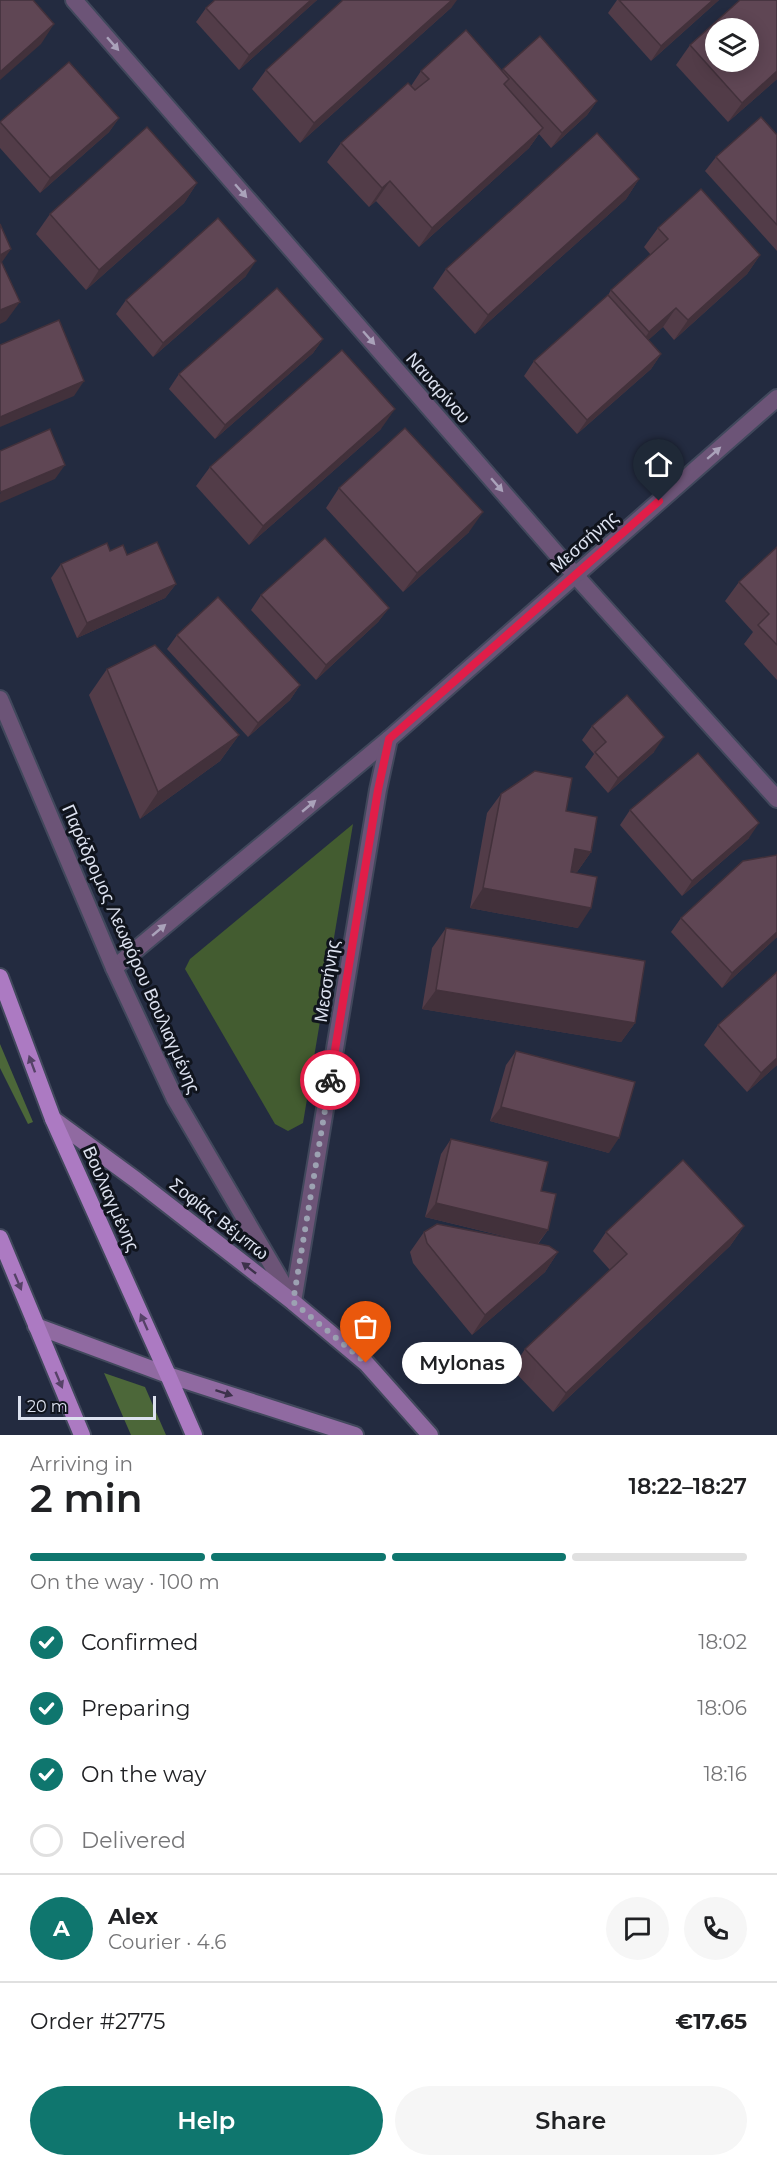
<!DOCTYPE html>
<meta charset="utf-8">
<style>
body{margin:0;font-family:Montserrat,sans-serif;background:#f6f6f6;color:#202124;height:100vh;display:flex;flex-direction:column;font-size:22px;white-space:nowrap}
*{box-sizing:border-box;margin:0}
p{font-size:20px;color:#757577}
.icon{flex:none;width:33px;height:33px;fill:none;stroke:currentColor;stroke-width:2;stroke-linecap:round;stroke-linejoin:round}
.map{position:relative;height:1435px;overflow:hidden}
.sheet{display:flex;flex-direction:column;background:#fff;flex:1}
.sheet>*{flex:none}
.controls{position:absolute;left:705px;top:18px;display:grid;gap:12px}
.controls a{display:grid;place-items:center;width:54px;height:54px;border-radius:50%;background:#fff;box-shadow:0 3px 15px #0003;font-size:30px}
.scale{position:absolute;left:18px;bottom:15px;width:138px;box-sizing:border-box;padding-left:6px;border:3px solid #dde2f0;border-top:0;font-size:16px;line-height:21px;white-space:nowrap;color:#dde2f0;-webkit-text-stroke:4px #10141d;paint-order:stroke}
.pin{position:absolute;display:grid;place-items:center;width:51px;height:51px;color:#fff;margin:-62px -26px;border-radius:50% 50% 50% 0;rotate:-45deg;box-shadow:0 0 6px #0007}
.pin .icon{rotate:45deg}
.courier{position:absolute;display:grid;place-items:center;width:60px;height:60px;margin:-30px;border:4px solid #e11d48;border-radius:50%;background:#fff;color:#222;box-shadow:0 2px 8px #0007}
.bubble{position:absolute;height:42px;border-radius:21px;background:#fff;box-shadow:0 3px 15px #0003;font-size:20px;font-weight:600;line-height:42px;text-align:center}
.overview em{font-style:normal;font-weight:600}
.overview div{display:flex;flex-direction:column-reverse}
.overview{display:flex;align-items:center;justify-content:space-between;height:102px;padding:0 30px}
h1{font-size:39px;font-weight:600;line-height:45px}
.bar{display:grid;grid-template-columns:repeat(4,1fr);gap:9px 6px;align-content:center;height:72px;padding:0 30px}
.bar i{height:8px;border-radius:4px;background:#e0e0e0}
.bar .current{background:#0f766e}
.bar p{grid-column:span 4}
.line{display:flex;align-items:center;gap:15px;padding:0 30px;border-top:2px solid #e0e0e0}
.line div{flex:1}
.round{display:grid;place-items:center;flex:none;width:63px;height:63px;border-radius:32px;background:#f6f6f6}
ol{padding:0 30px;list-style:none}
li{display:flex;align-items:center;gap:18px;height:66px}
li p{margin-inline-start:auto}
li .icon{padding:6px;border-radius:50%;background:#0f766e;color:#fff;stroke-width:4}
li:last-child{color:#757577}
li i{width:33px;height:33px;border:3px solid #e0e0e0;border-radius:50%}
.button{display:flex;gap:12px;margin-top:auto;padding:12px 30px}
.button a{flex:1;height:69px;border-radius:36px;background:#0f766e;color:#fff;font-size:24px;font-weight:600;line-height:69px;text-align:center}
.button a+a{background:#f6f6f6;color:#202124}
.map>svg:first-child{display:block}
.green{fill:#435c30}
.forest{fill:#4c6739}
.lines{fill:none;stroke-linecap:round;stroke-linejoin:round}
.minor-casing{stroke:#41485c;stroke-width:20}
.tertiary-casing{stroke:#41485c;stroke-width:20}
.secondary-casing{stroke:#41485c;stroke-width:20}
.primary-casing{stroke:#41485c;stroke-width:20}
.minor{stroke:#6c5477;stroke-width:16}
.tertiary{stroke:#6c5477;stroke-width:16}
.secondary{stroke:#906aa1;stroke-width:16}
.primary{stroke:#ac7ac2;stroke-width:16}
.wall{fill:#523c48}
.shaded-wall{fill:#42313b}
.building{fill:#5f4654;stroke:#42313b;stroke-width:1.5;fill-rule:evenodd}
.oneway{fill:#aaa2ba}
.oneway2{fill:#564267}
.oneway3{fill:#3d324b}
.done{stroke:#9ca2b2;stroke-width:6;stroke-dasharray:0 10.8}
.route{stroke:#e11d48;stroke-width:8}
.labels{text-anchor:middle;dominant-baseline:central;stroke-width:6;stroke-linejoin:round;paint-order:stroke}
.street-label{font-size:18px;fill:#dde2f0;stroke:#10141d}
</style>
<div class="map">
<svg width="777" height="1435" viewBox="0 0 777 1435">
<rect width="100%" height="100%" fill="#232b40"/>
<!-- green -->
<path class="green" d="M353 824 303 1123 288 1131 275 1124 185 969 190 959Z"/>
<!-- forest -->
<g class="forest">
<path d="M0 1044 33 1122 28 1124 0 1068Z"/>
<path d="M104 1373 145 1387 166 1435H131Z"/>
</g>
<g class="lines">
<!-- minor casing -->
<g class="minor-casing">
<g id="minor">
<path d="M74 0 575 575 777 799"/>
<path d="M114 968 389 739 777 398"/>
<path d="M293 1302 378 790 389 739"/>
</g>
</g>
<!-- tertiary casing -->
<g class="tertiary-casing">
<path id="tertiary" d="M0 699 114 968 175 1099 293 1301"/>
</g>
<!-- secondary casing -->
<g class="secondary-casing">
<g id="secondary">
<path d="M53 1119 136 1180 293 1302 366 1363 430 1435"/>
<path d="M36 1326 168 1375 355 1435"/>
</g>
</g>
<!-- primary casing -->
<g class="primary-casing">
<g id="primary">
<path d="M0 977 53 1119 168 1375 194 1435"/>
<path d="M0 1238 82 1435"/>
</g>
</g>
<!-- minor -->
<use href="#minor" class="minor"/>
<!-- tertiary -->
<use href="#tertiary" class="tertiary"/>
<!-- secondary -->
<use href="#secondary" class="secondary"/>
<!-- primary -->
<use href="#primary" class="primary"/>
</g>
<!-- wall -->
<g class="wall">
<path d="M215 0H317L239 70 196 22 206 8Z"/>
<path d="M617 0H719L651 61 608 13Z"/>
<path d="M452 7 300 143 252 89 266 70Z"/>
<path d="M690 45 777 79 728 122 676 65Z"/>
<path d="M503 69 597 101 587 115 551 148 539 134 529 148 419 247 376 201 369 207 327 162 341 143 411 86 421 71H502Z"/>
<path d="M119 118 109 132 40 193 0 148V122Z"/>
<path d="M777 135V251L705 171 716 157Z"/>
<path d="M639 179 626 199 475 334 433 288 446 269Z"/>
<path d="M197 183 184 203 86 290 36 234 50 214Z"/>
<path d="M658 228 760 255 747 274 674 340 663 327 648 340 661 354 651 369 577 434 524 376 534 361 608 295 611 290 651 255 644 247Z"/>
<path d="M246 276 153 357 116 314 126 300Z"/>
<path d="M323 339 313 353 215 439 169 389 179 374Z"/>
<path d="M381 429 249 545 196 486 210 467Z"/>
<path d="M339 488 469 532 403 592 326 508Z"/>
<path d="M777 547V680L744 644 753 632 725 601 739 582Z"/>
<path d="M110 551 127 555 176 584 165 598 77 638 51 578 61 564Z"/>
<path d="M261 595 389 608 378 622 316 680 251 610Z"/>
<path d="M177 635 300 685 290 700 248 737 167 649Z"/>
<path d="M107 669 239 735 220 761 140 819 89 695Z"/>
<path d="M592 726 654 752 608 793 585 767 594 754 582 740Z"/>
<path d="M501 794 591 852 577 872 571 871 578 928 470 908 487 813Z"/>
<path d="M630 810 749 838 682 896 620 825Z"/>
<path d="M777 855V937L722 988 671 932 681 918Z"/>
<path d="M446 928 635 1023 621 1042 422 1009 432 948Z"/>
<path d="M718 1025 777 1065 747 1092 704 1045Z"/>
<path d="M516 1051 609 1153 490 1121 506 1065Z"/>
<path d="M451 1139 541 1191 548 1230 538 1244 558 1252 545 1272 472 1335 420 1272 413 1263 410 1252 424 1232 527 1242 425 1217 441 1154Z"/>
<path d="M744 1226 730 1246 553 1412 512 1369 525 1349 610 1270 593 1251 606 1232Z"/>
</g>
<!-- shaded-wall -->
<g class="shaded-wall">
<path d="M311 0H317L239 70 249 55Z"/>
<path d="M452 0H457L452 7 300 143 314 123Z"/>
<path d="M713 0H719L651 61 661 46Z"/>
<path d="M54 24 41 44 0 80V72Z"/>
<path d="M777 71V79L728 122 742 103Z"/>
<path d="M597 101 587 115 551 148 562 133Z"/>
<path d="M119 118 109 132 40 193 50 178Z"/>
<path d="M543 128 529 148 419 247 432 228Z"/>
<path d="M639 179 626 199 475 334 488 315Z"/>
<path d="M390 181 376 201 369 207 382 188Z"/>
<path d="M197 183 184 203 86 290 99 270Z"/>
<path d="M11 249 0 265V255Z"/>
<path d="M760 255 747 274 674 340 688 320Z"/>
<path d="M256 261 246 276 153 357 163 343Z"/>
<path d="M20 302 6 321 0 324V310Z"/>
<path d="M676 308 663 327 635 352 649 332Z"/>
<path d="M323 339 313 353 215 439 225 425Z"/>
<path d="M661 354 651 369 577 434 587 420Z"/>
<path d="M84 381 74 396 0 427V417Z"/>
<path d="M395 409 381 429 249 545 263 526Z"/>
<path d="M65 465 55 479 0 503V494L1 492Z"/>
<path d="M483 512 469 532 403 592 417 573Z"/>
<path d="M176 584 165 598 77 638 87 623Z"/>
<path d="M389 608 378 622 316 680 326 665Z"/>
<path d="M300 685 290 700 248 737 258 723Z"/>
<path d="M239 735 220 761 140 819 158 792Z"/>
<path d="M664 737 654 752 608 793 618 778Z"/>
<path d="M759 823 749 838 682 896 692 881Z"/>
<path d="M575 849 591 852 577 872 561 869Z"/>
<path d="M483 888 591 908 578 928 470 908Z"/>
<path d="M777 932V937L722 988 732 973Z"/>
<path d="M436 990 635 1023 621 1042 422 1009Z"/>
<path d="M777 1058V1065L747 1092 761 1073Z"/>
<path d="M501 1107 619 1138 609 1153 490 1121Z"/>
<path d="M436 1203 548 1230 537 1244 425 1217Z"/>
<path d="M744 1226 730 1246 553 1412 566 1393Z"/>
<path d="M558 1252 545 1272 472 1335 485 1315Z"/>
</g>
<!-- building -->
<g class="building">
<path d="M0 0H33L54 24 0 72Z"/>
<path d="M215 0H311L249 55 206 8Z"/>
<path d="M343 0H452L314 123 266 70Z"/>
<path d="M619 0H713L661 46Z"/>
<path d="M740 0H777V71L742 103 690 45ZM716 28H748V62H716Z"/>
<path d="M466 30 509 79 504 84 543 128 432 228 390 181 382 188 341 143 408 83 415 90 429 79 421 71Z"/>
<path d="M540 36 597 101 562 133 503 69Z"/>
<path d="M69 62 119 118 50 178 0 122Z"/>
<path d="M761 117 777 135V225L716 157Z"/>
<path d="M147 127 197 183 99 270 50 214Z"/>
<path d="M597 133 639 179 488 315 446 269Z"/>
<path d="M701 189 760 255 688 320 676 308 649 332 611 290 668 239 658 228Z"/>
<path d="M218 218 256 261 163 343 126 300Z"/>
<path d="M0 224 11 249 0 255Z"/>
<path d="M0 259 20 302 0 310Z"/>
<path d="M277 288 323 339 225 425 179 374Z"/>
<path d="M608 295 661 354 587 420 534 361Z"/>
<path d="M59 320 84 381 0 417V345Z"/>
<path d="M342 350 395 409 263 526 210 467Z"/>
<path d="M405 428 483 512 417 573 339 488Z"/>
<path d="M50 429 65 465 1 492 0 490V451Z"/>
<path d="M325 538 389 608 326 665 261 595Z"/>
<path d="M157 542 176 584 87 623 61 564 107 543 110 551 123 545 127 555Z"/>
<path d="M777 547V645L758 625 769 614 739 582Z"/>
<path d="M218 597 300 685 258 723 177 635Z"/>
<path d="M155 645 239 735 158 792 107 669Z"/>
<path d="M627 695 664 737 618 778 595 752 606 742 592 726Z"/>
<path d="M698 753 759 823 692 881 630 810Z"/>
<path d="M535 771 572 778 566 811 597 817 591 852 575 849 571 872 597 877 591 908 483 888 501 794Z"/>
<path d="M777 855V932L732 973 681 918 743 861Z"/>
<path d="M446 928 645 961 635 1023 436 990Z"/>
<path d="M777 972V1058L761 1073 718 1025Z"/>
<path d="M516 1051 635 1082 619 1138 501 1107Z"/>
<path d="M451 1139 548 1162 541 1191 556 1194 548 1230 436 1203Z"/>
<path d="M683 1160 744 1226 566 1393 525 1349 627 1254 606 1232Z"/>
<path d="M437 1224 549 1246 558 1252 485 1315 427 1243 424 1232Z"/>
</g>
<!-- one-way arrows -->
<defs><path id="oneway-solid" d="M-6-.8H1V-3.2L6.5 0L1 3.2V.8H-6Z" transform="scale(1.5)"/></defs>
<g class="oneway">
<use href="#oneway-solid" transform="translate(113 44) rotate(49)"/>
<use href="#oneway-solid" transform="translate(241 191) rotate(49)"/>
<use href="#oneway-solid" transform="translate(369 338) rotate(49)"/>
<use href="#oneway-solid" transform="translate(714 453) rotate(-41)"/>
<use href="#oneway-solid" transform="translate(497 485) rotate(49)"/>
<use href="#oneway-solid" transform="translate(309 806) rotate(-40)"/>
<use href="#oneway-solid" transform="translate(159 930) rotate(-40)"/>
</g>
<g class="oneway2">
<use href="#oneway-solid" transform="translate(32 1064) rotate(-110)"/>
<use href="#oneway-solid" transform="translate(18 1282) rotate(67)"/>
<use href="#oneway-solid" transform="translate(144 1322) rotate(-114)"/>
<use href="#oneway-solid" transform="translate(59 1380) rotate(67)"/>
</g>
<g class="oneway3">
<use href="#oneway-solid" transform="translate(249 1268) rotate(-142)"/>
<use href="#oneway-solid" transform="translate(224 1393) rotate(18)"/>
</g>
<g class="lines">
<!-- done -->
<path class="done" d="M330 1080 293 1302 366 1363"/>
<!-- route -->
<path class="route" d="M330 1080 378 790 389 739 659 501"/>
</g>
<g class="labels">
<!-- street labels -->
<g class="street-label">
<text transform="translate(438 388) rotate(49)">Ναυαρίνου</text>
<text transform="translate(584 542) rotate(-41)">Μεσσήνης</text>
<text transform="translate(131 949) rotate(66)">Παράδρομος Λεωφόρου Βουλιαγμένης</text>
<text transform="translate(327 981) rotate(-81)">Μεσσήνης</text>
<text transform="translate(111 1199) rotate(66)">Βουλιαγμένης</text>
<text transform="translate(219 1219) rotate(38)">Σοφίας Βέμπω</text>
</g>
</g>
</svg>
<div class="controls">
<a><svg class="icon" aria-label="layers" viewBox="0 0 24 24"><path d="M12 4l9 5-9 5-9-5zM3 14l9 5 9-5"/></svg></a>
</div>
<div class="scale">20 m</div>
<div class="pin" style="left:366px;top:1363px;background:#ea580c"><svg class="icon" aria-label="bag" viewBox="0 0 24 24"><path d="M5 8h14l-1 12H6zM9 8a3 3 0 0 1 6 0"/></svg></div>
<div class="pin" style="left:659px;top:501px;background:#1f2937"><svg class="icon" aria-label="home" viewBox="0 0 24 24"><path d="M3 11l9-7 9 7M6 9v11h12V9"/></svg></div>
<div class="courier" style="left:330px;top:1080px"><svg class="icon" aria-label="bike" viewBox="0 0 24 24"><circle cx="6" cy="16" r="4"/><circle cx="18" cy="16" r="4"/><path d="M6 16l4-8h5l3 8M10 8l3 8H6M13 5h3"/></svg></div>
<div class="bubble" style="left:402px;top:1342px;width:120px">Mylonas</div>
</div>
<section class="sheet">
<div class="overview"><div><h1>2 min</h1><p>Arriving in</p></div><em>18:22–18:27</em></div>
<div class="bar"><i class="current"></i><i class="current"></i><i class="current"></i><i></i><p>On the way · 100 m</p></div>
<ol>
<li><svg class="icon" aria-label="check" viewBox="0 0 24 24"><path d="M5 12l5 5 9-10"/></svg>Confirmed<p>18:02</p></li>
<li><svg class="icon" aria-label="check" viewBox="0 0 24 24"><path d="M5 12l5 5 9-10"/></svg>Preparing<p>18:06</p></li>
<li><svg class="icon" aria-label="check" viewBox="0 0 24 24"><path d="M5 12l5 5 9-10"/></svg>On the way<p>18:16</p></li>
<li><i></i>Delivered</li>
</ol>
<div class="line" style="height:108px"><b class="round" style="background:#0f766e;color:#fff">A</b><div><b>Alex</b><p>Courier · 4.6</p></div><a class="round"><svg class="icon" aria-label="chat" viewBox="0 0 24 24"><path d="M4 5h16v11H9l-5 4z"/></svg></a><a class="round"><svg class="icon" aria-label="phone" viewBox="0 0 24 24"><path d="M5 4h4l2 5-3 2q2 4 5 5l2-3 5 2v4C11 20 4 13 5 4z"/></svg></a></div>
<div class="line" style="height:78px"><div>Order #2775</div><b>€17.65</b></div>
<div class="button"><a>Help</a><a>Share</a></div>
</section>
